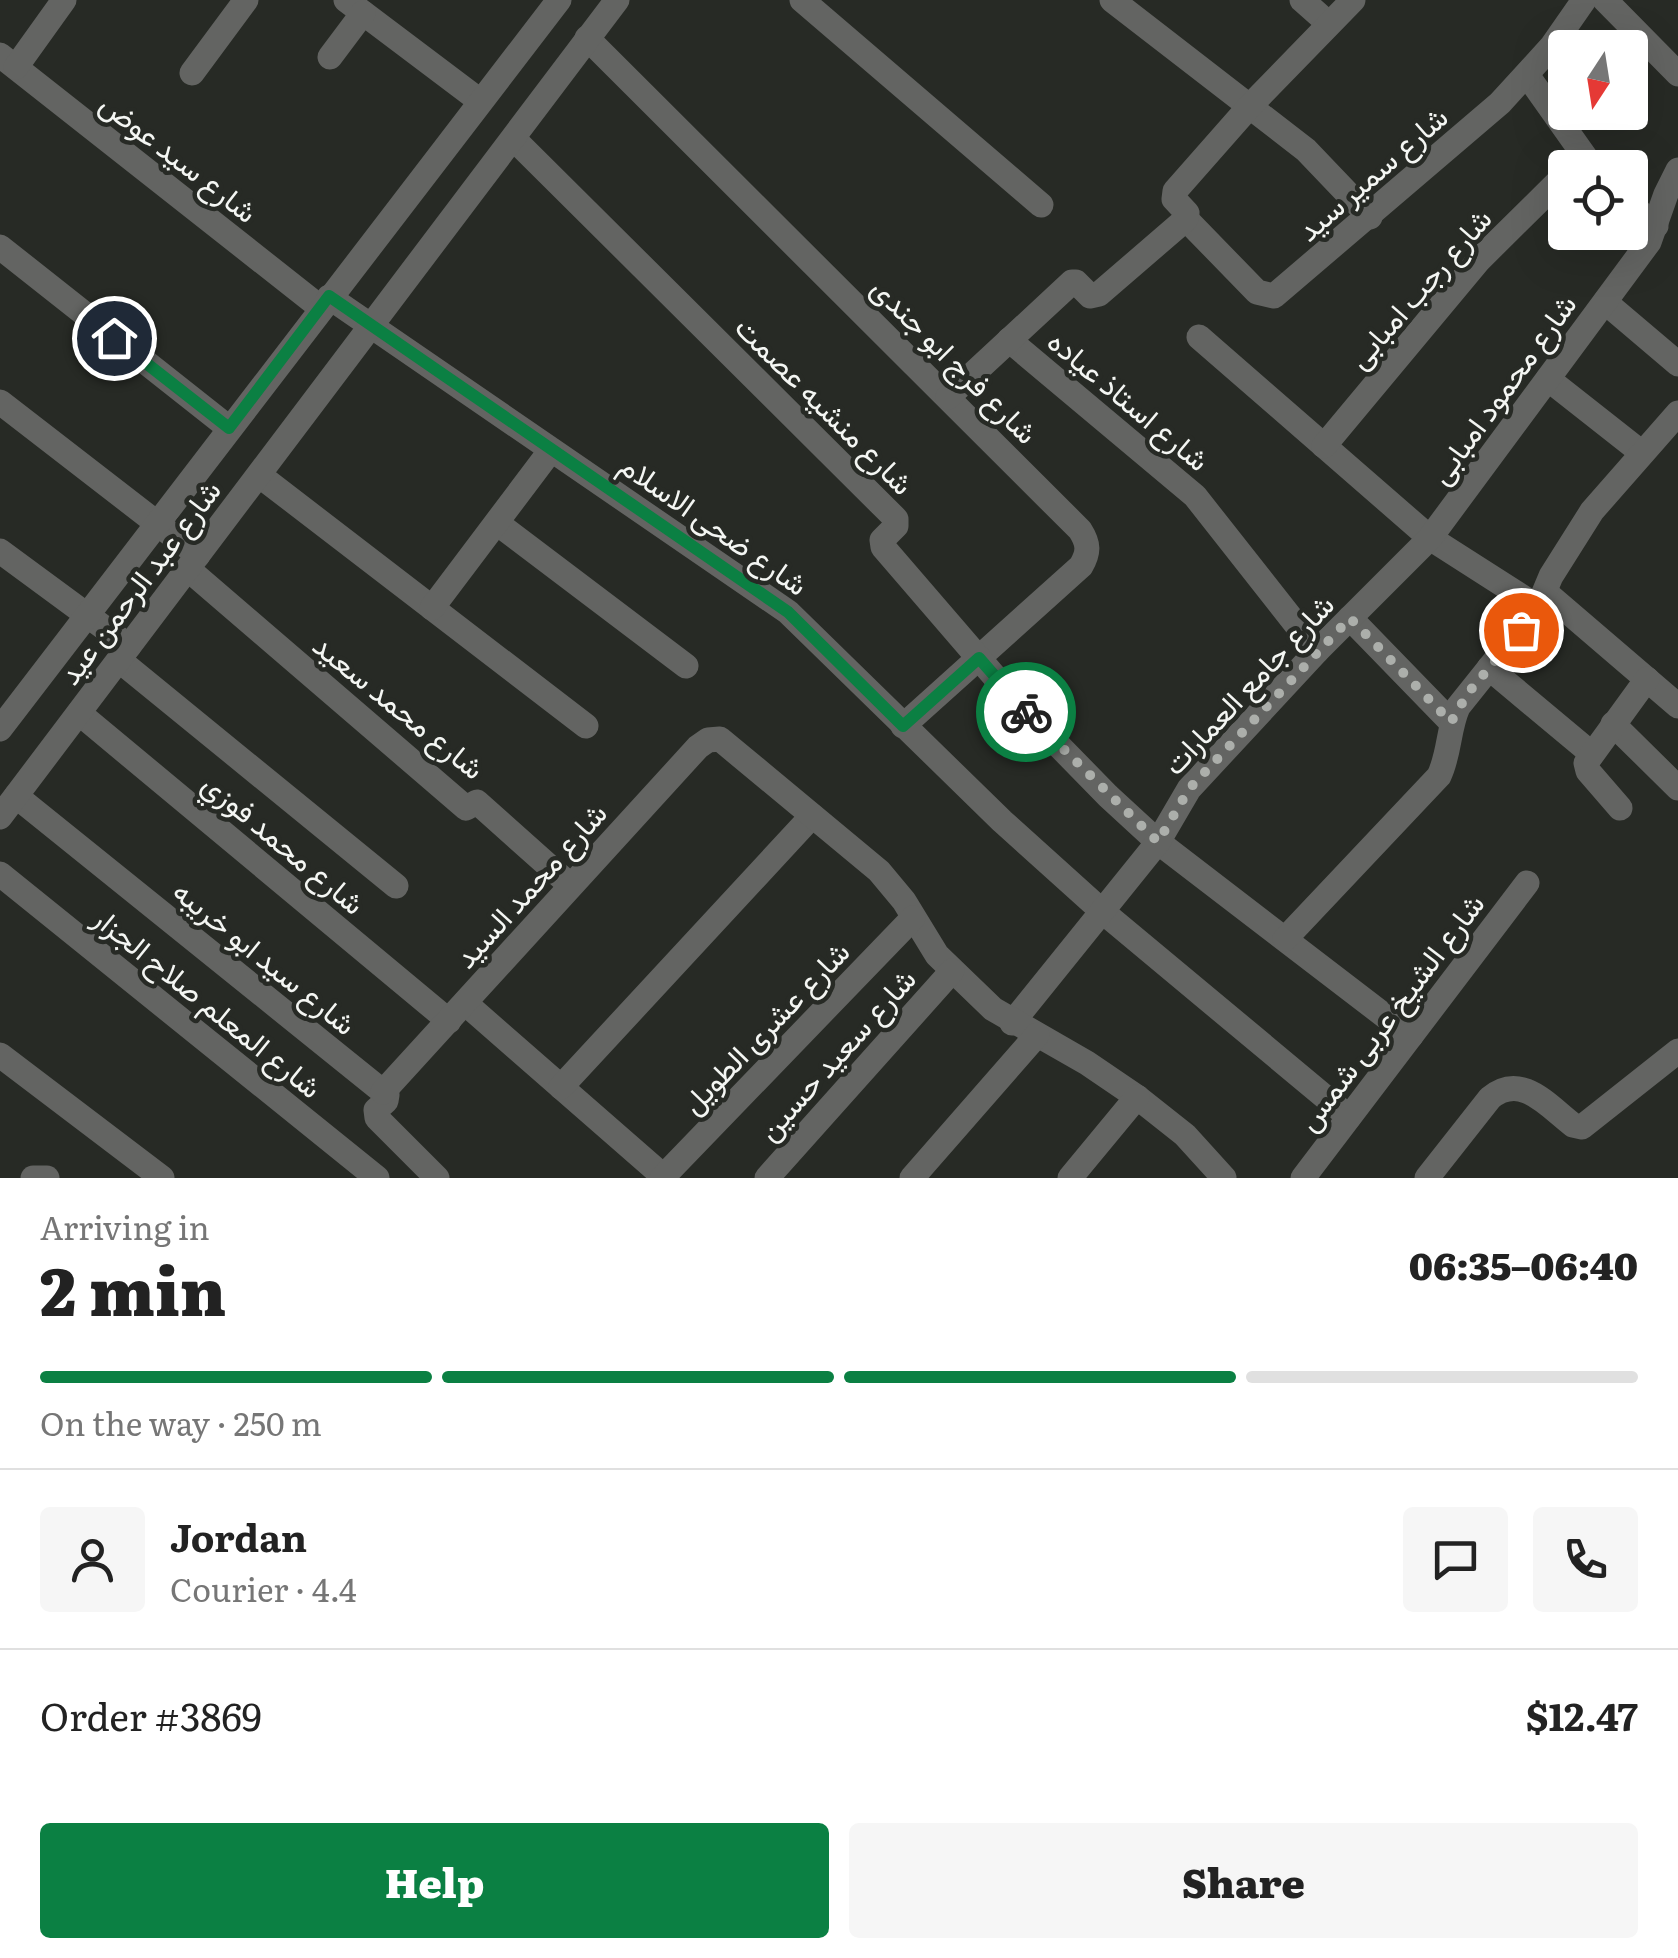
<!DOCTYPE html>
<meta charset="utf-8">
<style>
body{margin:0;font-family:Literata,Vazirmatn,serif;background:#f6f6f6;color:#222;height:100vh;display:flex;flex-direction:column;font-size:38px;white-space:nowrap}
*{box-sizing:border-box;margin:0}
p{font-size:32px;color:#767676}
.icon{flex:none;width:55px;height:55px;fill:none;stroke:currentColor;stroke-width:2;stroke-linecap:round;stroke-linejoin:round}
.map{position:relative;height:1178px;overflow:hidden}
.drawer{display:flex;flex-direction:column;background:#fff;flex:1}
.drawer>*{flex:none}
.needle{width:65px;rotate:192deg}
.controls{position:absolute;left:1548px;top:30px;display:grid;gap:20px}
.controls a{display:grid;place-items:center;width:100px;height:100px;border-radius:10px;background:#fff;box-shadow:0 10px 40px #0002;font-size:50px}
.pin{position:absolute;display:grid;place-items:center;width:85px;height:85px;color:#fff;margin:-42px;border:5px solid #fff;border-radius:50%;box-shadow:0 2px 10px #0007}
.courier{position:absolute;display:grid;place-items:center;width:100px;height:100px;margin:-50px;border:8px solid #0b8043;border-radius:50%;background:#fff;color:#222;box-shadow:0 2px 12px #0007}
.summary em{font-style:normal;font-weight:800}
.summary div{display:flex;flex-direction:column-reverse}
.summary{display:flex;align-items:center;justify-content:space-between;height:170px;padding:0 40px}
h1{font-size:65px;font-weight:800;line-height:75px}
.bar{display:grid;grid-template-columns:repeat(4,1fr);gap:15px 10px;align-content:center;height:120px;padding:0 40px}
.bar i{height:12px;border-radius:8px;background:#e0e0e0}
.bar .selected{background:#0b8043}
.bar p{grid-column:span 4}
.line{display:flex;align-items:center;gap:25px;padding:0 40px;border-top:2px solid #e0e0e0}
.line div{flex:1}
.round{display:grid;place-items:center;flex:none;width:105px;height:105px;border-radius:10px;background:#f6f6f6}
.primary-button{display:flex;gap:20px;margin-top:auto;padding:20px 40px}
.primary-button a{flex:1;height:115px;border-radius:10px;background:#0b8043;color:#fff;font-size:40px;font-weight:800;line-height:115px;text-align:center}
.primary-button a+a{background:#f6f6f6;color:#222}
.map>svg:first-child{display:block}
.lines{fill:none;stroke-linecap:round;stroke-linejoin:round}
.minor{stroke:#636462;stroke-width:25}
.done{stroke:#acafab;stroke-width:10;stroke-dasharray:0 18}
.route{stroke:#0b8043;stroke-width:12}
.labels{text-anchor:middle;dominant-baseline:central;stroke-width:9;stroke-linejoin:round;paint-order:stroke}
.street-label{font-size:30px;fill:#f4f6f3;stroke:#272a25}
</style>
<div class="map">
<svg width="1678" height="1178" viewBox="0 0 1678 1178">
<rect width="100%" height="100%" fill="#272a25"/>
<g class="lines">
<!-- minor -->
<g class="minor">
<path d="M346 0 480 101"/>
<path d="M802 0 1041 205"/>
<path d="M1112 0 1306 150 1370 217"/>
<path d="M1302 0 1328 23"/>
<path d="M1605 0 1678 74"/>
<path d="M587 38 1080 530C1089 544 1089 552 1081 566L903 726"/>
<path d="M0 55 321 308"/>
<path d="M330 57 363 13"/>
<path d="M16 67 64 0"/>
<path d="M192 73 246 0"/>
<path d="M1527 75 1593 168"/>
<path d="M514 139 896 519V526L882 540 883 547 1020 706 1108 796 1158 842 1411 1036"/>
<path d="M1630 204 1656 226"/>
<path d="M1186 219 1257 292 1274 296 1500 103 1552 46 1584 0"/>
<path d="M0 247 229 428"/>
<path d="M329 297 788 612 1002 821 1103 912 1349 1117"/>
<path d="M1605 302 1678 364"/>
<path d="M1199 337 1430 538 1538 607"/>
<path d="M1009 340 1195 496 1317 651"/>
<path d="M1548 379 1642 453"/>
<path d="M948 397 1072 282H1076L1090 296 1099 294 1186 219 1187 213 1174 199 1175 191 1249 107 1353 0"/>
<path d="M0 402 198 555"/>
<path d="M1324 446 1479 260 1565 175"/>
<path d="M259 475 586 726"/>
<path d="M497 523 686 666"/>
<path d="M0 551 129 646"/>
<path d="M188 569 466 808 477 802 570 885"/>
<path d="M1545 592 1678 706"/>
<path d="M432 608 551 450"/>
<path d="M1350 618 1451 722"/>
<path d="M119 660 396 886"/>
<path d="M1489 668 1592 754"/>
<path d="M79 713 449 1021"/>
<path d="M1613 724 1678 788"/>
<path d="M0 729 559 0"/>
<path d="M16 796 387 1095 386 1101 376 1110 377 1118 437 1178"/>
<path d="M1620 808 1588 771 1586 763 1647 679"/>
<path d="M0 817 617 0"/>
<path d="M0 874 377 1178"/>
<path d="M1285 939 1439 776C1450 753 1448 729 1458 707L1538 607 1551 576 1592 511 1678 413"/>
<path d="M465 1003 663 1176"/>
<path d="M1012 1023 1158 842 1189 789 1317 651 1430 538 1649 242 1666 194 1678 170"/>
<path d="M0 1055 162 1178"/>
<path d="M561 1087 812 816"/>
<path d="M383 1092 698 747 708 740 720 739 879 871 904 901 937 955 993 1009 1087 1063 1137 1097 1185 1135 1224 1178"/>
<path d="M33 1178H47"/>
<path d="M662 1178 913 918"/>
<path d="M767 1178 952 971"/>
<path d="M912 1178 1037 1035"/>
<path d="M1070 1178 1137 1097"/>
<path d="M1303 1178 1527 883"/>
<path d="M1427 1178 1490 1098C1521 1072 1547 1105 1573 1125L1582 1127 1678 1051"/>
</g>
</g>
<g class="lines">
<!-- done -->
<path class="done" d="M1026 712 1158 842 1189 789 1350 618 1451 722 1468 693 1521 630"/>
<!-- route -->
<path class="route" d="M114 338 229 428 329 296 788 612 903 726 979 658 1026 712"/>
</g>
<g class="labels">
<!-- street labels -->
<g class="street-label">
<text transform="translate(180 156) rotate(38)">شارع سيد عوض</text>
<text transform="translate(1371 172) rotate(-41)">شارع سمير سيد</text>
<text transform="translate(1418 287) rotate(-49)">شارع رجب امبابى</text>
<text transform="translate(956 359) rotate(45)">شارع فرج ابو جندى</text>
<text transform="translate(1501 388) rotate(-54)">شارع محمود امبابى</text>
<text transform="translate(1130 399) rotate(40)">شارع استاذ عياده</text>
<text transform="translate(826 404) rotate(45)">شارع منشيه عصمت</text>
<text transform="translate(715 523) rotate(35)">شارع ضحى الاسلام</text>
<text transform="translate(138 581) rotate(-53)">شارع عبد الرحمن عيد</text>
<text transform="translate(1247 683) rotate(-47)">شارع جامع العمارات</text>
<text transform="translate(400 705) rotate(39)">شارع محمد سعيد</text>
<text transform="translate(285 842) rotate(40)">شارع محمد فوزي</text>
<text transform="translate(529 884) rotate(-48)">شارع محمد السيد</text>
<text transform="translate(266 956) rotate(39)">شارع سيد ابو خريبه</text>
<text transform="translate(209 1001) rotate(39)">شارع المعلم صلاح الجزار</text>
<text transform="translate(1389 1011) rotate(-53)">شارع الشيخ عربى شمس</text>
<text transform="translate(764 1026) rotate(-46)">شارع عشرى الطويل</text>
<text transform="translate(835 1053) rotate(-48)">شارع سعيد حسين</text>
</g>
</g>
</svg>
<div class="controls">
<a><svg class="needle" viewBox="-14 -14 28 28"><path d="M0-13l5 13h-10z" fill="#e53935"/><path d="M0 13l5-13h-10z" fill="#767676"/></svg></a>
<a><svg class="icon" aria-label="locate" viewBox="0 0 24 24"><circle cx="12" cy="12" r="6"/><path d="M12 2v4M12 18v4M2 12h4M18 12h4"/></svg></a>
</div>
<div class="pin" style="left:1521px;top:630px;background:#ea580c"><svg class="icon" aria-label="bag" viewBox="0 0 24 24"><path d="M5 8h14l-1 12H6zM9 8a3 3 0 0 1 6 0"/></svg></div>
<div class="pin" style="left:114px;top:338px;background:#1f2937"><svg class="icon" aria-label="home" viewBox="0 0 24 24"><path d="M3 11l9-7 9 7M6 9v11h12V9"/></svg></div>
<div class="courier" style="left:1026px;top:712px"><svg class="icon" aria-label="bike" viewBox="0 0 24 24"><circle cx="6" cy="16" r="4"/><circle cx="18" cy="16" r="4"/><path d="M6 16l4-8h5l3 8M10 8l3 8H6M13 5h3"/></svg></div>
</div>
<section class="drawer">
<div class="summary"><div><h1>2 min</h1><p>Arriving in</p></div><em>06:35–06:40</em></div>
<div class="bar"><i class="selected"></i><i class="selected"></i><i class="selected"></i><i></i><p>On the way · 250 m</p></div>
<div class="line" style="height:180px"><a class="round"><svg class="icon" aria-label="person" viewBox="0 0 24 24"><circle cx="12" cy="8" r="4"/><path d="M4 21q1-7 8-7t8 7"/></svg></a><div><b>Jordan</b><p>Courier · 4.4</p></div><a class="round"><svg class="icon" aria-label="chat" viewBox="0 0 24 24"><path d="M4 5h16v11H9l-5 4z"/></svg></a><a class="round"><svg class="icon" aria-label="phone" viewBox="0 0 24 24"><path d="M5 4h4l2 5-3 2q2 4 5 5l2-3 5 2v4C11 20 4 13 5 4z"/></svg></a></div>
<div class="line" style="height:130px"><div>Order #3869</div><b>$12.47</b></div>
<div class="primary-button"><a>Help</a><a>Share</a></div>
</section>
